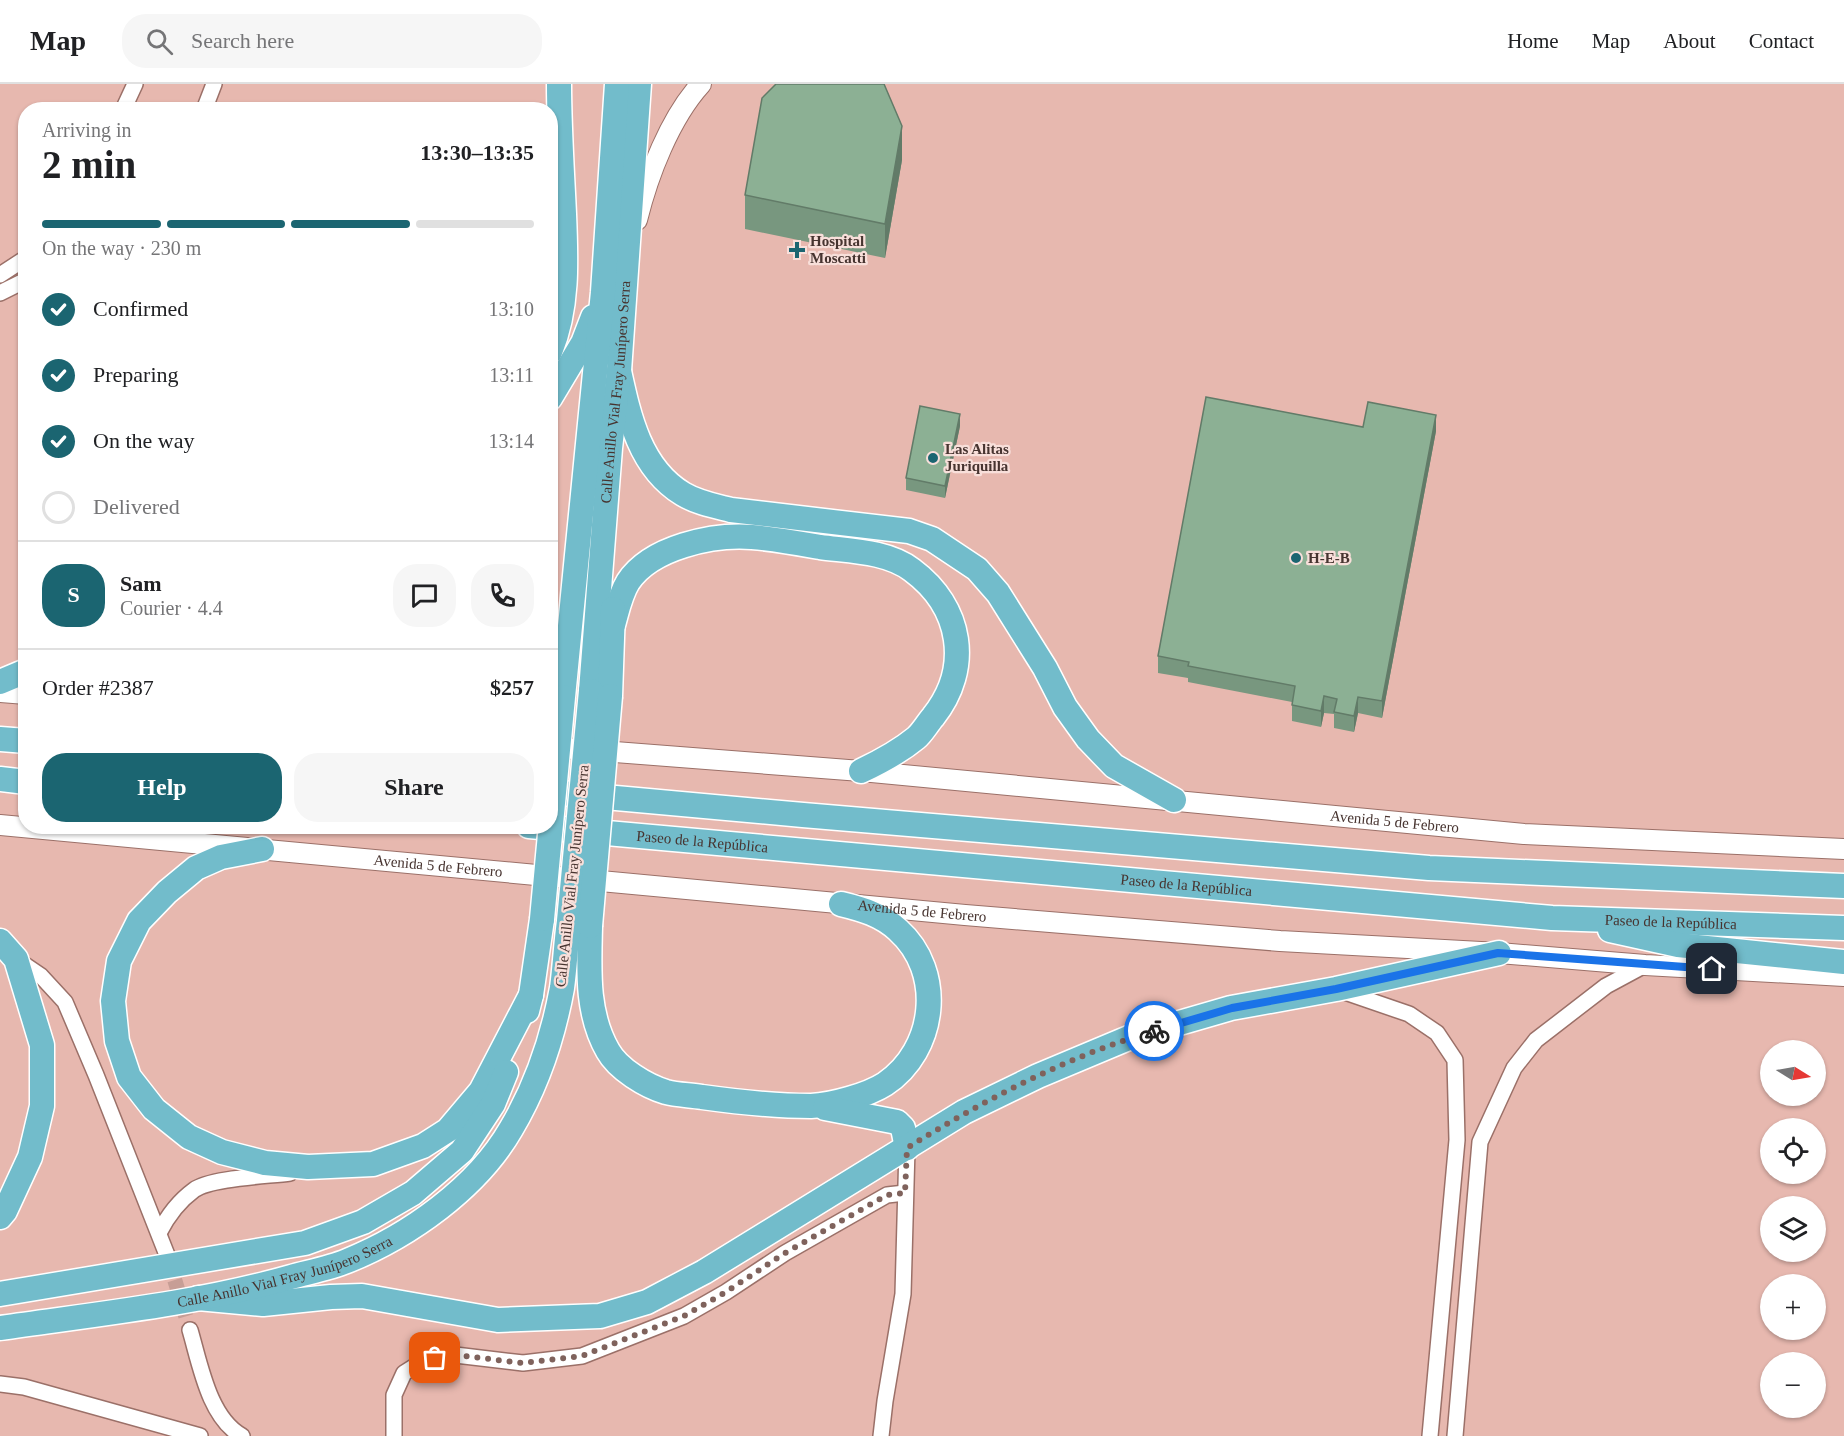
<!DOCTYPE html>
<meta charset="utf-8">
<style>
body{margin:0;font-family:"Times New Roman",serif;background:#f6f6f6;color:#202124;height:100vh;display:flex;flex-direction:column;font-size:22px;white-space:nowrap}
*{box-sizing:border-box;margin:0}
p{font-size:20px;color:#757577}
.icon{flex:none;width:33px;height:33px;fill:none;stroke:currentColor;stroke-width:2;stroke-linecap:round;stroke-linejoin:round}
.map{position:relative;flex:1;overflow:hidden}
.details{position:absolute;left:18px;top:18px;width:540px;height:732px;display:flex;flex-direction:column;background:#fff;border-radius:24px;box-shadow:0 2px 4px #0004}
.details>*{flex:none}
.needle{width:39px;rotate:101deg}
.controls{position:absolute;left:1760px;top:956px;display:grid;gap:12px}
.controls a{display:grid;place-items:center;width:66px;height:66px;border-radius:50%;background:#fff;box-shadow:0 2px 4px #0004;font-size:30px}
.pin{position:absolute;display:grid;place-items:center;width:51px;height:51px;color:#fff;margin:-26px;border-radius:12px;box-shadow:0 3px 9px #0006}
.courier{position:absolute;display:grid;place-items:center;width:60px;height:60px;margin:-30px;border:4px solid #1a73e8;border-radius:50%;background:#fff;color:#222;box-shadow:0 2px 8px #0007}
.headline em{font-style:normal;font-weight:700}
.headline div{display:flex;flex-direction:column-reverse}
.headline{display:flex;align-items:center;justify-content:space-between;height:102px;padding:0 24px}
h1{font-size:39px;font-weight:700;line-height:45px}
.bar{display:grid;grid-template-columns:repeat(4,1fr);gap:9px 6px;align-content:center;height:72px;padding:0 24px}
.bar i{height:8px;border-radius:4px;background:#e0e0e0}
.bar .active{background:#1b6571}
.bar p{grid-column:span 4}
.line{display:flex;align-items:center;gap:15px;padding:0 24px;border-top:2px solid #e0e0e0}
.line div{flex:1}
.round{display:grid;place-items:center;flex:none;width:63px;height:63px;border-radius:24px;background:#f6f6f6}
ol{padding:0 24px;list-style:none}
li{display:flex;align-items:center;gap:18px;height:66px}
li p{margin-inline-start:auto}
li .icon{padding:6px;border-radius:50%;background:#1b6571;color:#fff;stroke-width:4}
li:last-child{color:#757577}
li i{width:33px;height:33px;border:3px solid #e0e0e0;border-radius:50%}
.cta{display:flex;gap:12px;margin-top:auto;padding:12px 24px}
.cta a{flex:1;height:69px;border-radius:24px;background:#1b6571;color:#fff;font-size:24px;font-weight:700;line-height:69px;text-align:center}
.cta a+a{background:#f6f6f6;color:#202124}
header{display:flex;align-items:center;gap:36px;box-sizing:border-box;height:84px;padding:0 30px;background:#fff;border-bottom:2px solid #e0e0e0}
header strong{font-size:28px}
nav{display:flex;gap:33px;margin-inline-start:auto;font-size:21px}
.search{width:420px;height:54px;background:#f6f6f6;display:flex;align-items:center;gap:15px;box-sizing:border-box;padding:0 21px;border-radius:24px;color:#757577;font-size:22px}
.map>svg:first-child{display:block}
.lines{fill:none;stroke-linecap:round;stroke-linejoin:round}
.minor-tunnel{stroke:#c79e96;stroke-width:15;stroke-dasharray:15 8;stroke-linecap:butt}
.minor-casing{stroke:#9b7068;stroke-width:18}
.secondary-casing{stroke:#9b7068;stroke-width:22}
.trunk-casing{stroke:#fff;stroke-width:27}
.minor{stroke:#fff;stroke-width:15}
.secondary{stroke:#fff;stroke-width:20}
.trunk{stroke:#72bccb;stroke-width:24}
.trunk-bridge-casing{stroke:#fff;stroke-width:27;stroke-linecap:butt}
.trunk-bridge{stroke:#72bccb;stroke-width:24}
.wall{fill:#78977f}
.shaded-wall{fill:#627b68}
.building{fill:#8cb094;stroke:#627b68;stroke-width:1.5}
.done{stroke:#7f625c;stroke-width:6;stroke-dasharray:0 10.8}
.route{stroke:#1a73e8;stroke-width:8}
.poi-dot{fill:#1b6571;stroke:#f8dfda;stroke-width:2}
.labels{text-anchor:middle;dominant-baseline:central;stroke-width:4.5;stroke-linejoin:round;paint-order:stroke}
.poi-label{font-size:15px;font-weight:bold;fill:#473430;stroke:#f8dfda;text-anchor:start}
.street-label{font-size:15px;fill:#473430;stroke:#f8dfda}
</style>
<header>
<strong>Map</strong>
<div class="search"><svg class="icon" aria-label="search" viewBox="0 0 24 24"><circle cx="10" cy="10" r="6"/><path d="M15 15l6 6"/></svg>Search here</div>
<nav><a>Home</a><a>Map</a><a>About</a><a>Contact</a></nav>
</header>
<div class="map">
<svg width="1844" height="1352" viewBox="0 0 1844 1352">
<rect width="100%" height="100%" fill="#e7b8af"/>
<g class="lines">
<!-- minor-tunnel -->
<path class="minor-tunnel" d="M168 1174 190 1246"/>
<!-- minor casing -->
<g class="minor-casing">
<g id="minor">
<path d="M123 26 135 0"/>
<path d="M204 26 214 0"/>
<path d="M0 191 26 174"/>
<path d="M0 209 26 196"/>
<path d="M16 875 41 892 65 918 96 991 167 1171"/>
<path d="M1339 906 1409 930 1437 949 1455 976 1457 1056 1430 1352"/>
<path d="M159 1149C167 1133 179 1117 194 1106 210 1094 268 1092 290 1089"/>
<path d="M190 1246C200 1280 209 1334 242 1352"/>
<path d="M0 1300 24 1303 200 1352"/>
<path d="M394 1352V1311L404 1289 423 1277 447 1270 523 1279 582 1272 684 1232 726 1208 785 1169 887 1111 905 1109"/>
<path d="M881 1352 885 1317 903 1210 907 1064"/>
<path d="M1455 1352 1480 1058 1514 984 1536 956 1606 902 1645 881"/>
</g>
</g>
<!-- secondary casing -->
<g class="secondary-casing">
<g id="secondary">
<path d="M637 136C648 91 670 34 701 0"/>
<path d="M0 608 26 610"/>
<path id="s1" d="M550 663 861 687 1524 750 1844 765"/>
<path id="s2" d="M0 741 965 831 1280 857 1499 869 1645 881 1844 892"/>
</g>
</g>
<!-- trunk casing -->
<g class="trunk-casing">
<g id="trunk">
<path d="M550 268C568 224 566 177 564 130 562 87 559 43 559 0"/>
<path d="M619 287C629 333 640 384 683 410 698 419 715 422 731 426L909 447 932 455 977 485 998 509 1045 584 1065 623 1088 655 1114 682 1174 716"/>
<path d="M550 314 583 259 593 233"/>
<path d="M613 541C617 527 620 511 628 498 651 463 713 450 752 453 775 455 797 459 820 463 850 467 887 467 912 486 962 523 972 584 933 633 927 640 922 649 916 654 899 668 880 678 861 687"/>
<path d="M0 598 26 587"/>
<path id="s3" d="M591 607 610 364 619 287 639 0"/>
<path d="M610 612 613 525"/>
<path d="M563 613 603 208 617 0"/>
<path d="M0 655 26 657"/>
<path d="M0 695 26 698"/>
<path d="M550 708 803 731 1429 784 1844 802"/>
<path id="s4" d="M529 742 1552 834 1844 844"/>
<path d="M262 765 221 773 196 784 167 808 139 837 119 877 113 917 117 957 129 993 154 1025 189 1053 222 1068 265 1079 308 1083 373 1080 423 1062 448 1046 481 1007 531 911"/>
<path d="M590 842C589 885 586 929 608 967 618 985 646 1002 666 1008 677 1011 691 1011 702 1013 738 1018 775 1022 811 1022 832 1021 868 1011 885 1000 936 966 945 888 898 846 882 831 862 825 841 820"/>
<path d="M1610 846 1678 861 1844 878"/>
<path d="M0 857 16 875 42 961V1022L30 1073 5 1127 0 1133"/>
<path d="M527 927 531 911 542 835"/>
<path d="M825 1024 897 1038 903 1044 907 1064"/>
<path d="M0 1210 305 1159 363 1138 413 1109 462 1067 493 1020 506 988"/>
<path d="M198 1214 263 1220 331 1213 362 1212 498 1236 600 1232 647 1218 704 1188 964 1028 1038 992 1131 953 1231 924 1336 905 1499 869"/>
<path id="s5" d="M0 1244C97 1230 196 1220 291 1193 309 1188 330 1184 347 1177 409 1152 477 1104 511 1045 536 1003 553 953 562 904 565 882 566 859 569 837"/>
</g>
</g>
<!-- minor -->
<use href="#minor" class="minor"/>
<!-- secondary -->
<use href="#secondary" class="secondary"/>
<!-- trunk -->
<use href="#trunk" class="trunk"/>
<!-- trunk-bridge casing -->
<g class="trunk-bridge-casing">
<g id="trunk-bridge">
<path d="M542 835 563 613"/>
<path d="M569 837 591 607"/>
<path d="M590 842 610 612"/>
</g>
</g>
<!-- trunk-bridge -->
<use href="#trunk-bridge" class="trunk-bridge"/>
</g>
<!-- wall -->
<g class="wall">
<path d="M902 76 885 174 745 145V111Z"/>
<path d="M960 342 945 414 906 406V394Z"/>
<path d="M1363 343 1436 347 1382 634 1358 629 1354 648 1334 644V630L1324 629 1321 643 1292 637V618L1188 598V594L1158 589V572Z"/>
</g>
<!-- shaded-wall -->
<g class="shaded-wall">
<path d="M902 42V76L885 174V140Z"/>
<path d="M960 330V342L945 414V402Z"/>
<path d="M1436 331V347L1382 634V617Z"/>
<path d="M1324 612V629L1321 643V627Z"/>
<path d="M1358 613V629L1354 648V632Z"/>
</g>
<!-- building -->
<g class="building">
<path d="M776 0H884L902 42 885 140 745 111 762 14Z"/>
<path d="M1206 313 1363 343 1368 318 1436 331 1382 617 1358 613 1354 632 1334 628 1337 615 1324 612 1321 627 1292 621 1295 602 1188 582 1189 578 1158 572Z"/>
<path d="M920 322 960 330 945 402 906 394Z"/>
</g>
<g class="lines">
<!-- done -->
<path class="done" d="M435 1274 447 1270 523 1279 582 1272 684 1232 726 1208 785 1169 887 1111 905 1109 907 1064C982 1017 1068 972 1154 947"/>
<!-- route -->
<path class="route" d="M1154 947 1232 924 1336 905 1498 869 1712 885"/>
</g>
<!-- markers -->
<g class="poi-dot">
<path d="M794 157h6v6h6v6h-6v6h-6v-6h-6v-6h6z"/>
<circle cx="933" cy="374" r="6"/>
<circle cx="1296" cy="474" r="6"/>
</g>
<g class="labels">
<!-- poi labels -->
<g class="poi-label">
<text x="810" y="157">Hospital<tspan x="810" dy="17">Moscatti</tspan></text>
<text x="945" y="365">Las Alitas<tspan x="945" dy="17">Juriquilla</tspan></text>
<text x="1308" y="474">H-E-B</text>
</g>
<!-- street labels -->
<g class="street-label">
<text stroke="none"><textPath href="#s3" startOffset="300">Calle Anillo Vial Fray Junípero Serra</textPath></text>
<text stroke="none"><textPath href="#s1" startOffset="848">Avenida 5 de Febrero</textPath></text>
<text stroke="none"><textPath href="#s4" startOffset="174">Paseo de la República</textPath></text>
<text stroke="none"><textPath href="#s2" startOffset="440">Avenida 5 de Febrero</textPath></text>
<text transform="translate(572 792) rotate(-84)">Calle Anillo Vial Fray Junípero Serra</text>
<text stroke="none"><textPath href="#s4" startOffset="660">Paseo de la República</textPath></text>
<text stroke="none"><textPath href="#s2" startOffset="926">Avenida 5 de Febrero</textPath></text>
<text stroke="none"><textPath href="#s4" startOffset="1146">Paseo de la República</textPath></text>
<text stroke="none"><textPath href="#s5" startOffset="291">Calle Anillo Vial Fray Junípero Serra</textPath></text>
</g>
</g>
</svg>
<div class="controls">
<a><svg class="needle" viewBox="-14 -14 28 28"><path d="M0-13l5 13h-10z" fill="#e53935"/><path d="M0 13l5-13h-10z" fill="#757577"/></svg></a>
<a><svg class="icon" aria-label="locate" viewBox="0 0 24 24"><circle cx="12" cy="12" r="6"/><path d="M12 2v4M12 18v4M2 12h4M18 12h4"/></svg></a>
<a><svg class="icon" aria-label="layers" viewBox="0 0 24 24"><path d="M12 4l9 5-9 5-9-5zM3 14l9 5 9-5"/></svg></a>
<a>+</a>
<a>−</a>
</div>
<div class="pin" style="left:435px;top:1274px;background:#ea580c"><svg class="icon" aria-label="bag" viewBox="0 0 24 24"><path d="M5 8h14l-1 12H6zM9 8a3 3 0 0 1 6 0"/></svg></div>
<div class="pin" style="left:1712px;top:885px;background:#1f2937"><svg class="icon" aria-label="home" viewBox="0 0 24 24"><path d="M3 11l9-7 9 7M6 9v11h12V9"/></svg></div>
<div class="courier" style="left:1154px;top:947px"><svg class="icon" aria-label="bike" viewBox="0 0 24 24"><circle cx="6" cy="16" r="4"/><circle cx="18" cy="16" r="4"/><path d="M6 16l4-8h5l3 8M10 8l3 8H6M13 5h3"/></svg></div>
<section class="details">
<div class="headline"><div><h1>2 min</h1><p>Arriving in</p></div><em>13:30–13:35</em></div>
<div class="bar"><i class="active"></i><i class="active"></i><i class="active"></i><i></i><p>On the way · 230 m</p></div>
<ol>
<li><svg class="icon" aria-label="check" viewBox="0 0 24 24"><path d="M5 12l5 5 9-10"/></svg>Confirmed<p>13:10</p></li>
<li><svg class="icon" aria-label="check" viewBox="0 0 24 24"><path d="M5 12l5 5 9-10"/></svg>Preparing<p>13:11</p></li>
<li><svg class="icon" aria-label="check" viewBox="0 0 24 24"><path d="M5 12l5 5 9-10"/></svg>On the way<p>13:14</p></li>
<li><i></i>Delivered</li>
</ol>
<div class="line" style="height:108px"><b class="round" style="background:#1b6571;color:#fff">S</b><div><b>Sam</b><p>Courier · 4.4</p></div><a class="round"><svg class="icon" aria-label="chat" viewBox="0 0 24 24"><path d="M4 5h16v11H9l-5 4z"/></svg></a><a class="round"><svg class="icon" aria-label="phone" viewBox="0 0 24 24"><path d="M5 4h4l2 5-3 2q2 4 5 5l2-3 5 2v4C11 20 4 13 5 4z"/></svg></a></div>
<div class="line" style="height:78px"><div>Order #2387</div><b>$257</b></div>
<div class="cta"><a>Help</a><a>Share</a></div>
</section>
</div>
